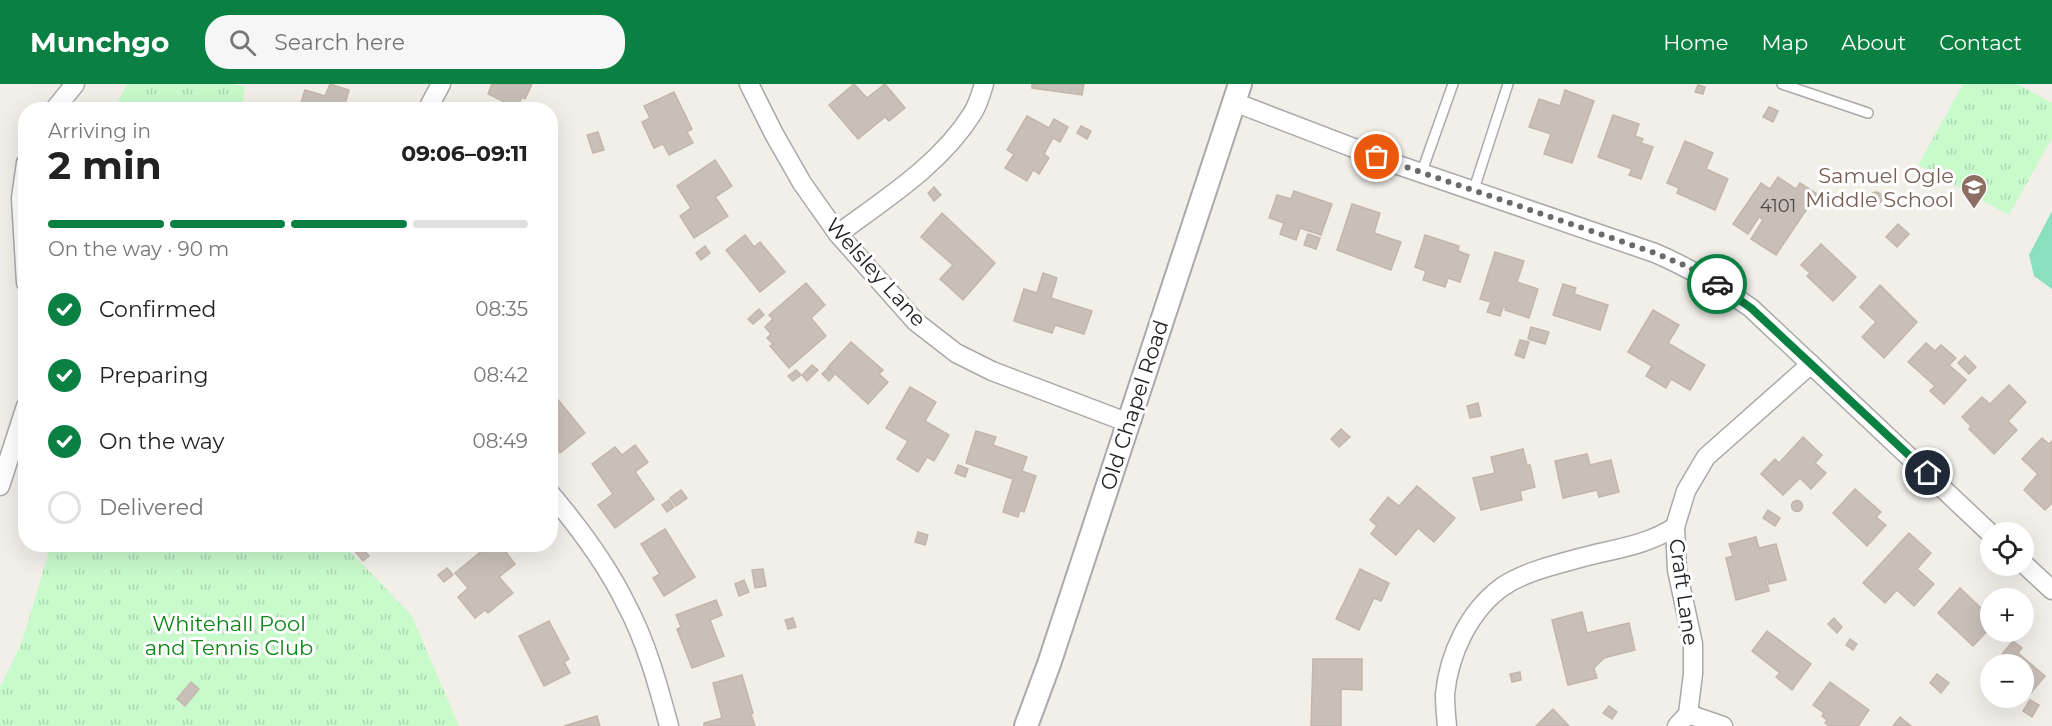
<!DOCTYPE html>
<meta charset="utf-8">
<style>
body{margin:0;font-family:Montserrat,sans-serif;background:#f6f6f6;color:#222;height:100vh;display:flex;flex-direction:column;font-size:22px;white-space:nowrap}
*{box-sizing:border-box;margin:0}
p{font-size:20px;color:#767676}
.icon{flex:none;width:33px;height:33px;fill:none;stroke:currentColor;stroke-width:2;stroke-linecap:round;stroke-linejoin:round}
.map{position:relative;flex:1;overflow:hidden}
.drawer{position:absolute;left:18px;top:18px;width:540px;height:450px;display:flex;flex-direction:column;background:#fff;border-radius:24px;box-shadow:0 6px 24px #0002}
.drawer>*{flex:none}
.buttons{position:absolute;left:1980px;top:438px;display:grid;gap:12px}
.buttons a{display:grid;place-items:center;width:54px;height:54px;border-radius:50%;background:#fff;box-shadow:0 6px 24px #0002;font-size:30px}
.pin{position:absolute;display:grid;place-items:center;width:51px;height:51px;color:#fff;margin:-26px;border:3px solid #fff;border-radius:50%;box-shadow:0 2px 6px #0007}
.courier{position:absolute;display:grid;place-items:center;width:60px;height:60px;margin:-30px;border:4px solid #0b8043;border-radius:50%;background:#fff;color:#222;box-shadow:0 2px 8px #0007}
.summary em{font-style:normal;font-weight:700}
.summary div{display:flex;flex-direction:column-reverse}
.summary{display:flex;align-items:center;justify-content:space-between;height:102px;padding:0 30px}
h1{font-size:39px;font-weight:700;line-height:45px}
.bar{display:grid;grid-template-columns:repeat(4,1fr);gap:9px 6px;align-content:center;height:72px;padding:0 30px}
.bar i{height:8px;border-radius:4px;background:#e0e0e0}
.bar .current{background:#0b8043}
.bar p{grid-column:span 4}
ol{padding:0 30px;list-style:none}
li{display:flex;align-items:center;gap:18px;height:66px}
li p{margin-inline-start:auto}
li .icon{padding:6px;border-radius:50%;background:#0b8043;color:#fff;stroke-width:4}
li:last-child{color:#767676}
li i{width:33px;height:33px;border:3px solid #e0e0e0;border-radius:50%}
header{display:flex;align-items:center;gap:36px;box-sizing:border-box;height:84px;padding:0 30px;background:#0b8043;color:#fff}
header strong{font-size:28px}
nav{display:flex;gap:33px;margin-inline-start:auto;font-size:21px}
.search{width:420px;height:54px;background:#f6f6f6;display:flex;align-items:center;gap:15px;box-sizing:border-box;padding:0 21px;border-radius:24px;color:#767676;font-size:22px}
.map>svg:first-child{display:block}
.park{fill:url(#park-tufts)}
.pitch{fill:#88e0be}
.building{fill:#c7bfb8;stroke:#c4b6ab;stroke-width:1.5}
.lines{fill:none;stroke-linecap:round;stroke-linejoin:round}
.service-casing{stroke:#a9a9a9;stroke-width:12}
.minor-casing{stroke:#a9a9a9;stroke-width:21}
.tertiary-casing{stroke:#a9a9a9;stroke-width:26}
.service{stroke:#fff;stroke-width:9}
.minor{stroke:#fff;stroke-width:18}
.tertiary{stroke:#fff;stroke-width:22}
.done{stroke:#6b6a68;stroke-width:6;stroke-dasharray:0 10.8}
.route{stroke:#0b8043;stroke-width:8}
.labels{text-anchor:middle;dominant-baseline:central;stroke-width:6;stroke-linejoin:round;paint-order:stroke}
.number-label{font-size:18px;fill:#4b4948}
.education-label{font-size:21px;fill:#785e54;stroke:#fff;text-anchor:end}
.street-label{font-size:21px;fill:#222;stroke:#fff}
.park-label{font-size:21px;fill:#0c8416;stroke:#fff}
</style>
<header>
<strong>Munchgo</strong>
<div class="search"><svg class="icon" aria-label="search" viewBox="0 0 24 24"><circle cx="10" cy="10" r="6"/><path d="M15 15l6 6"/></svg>Search here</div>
<nav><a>Home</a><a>Map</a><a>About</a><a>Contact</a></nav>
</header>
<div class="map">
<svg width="2052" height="642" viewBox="0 0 2052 642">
<defs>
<pattern id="park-tufts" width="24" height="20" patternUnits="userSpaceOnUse" patternTransform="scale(1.5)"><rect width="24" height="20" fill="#c8facc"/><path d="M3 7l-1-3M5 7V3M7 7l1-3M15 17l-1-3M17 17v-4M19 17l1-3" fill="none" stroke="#acd6af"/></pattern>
</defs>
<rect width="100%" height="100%" fill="#f2efe9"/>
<!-- park -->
<g class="park">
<path d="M127 0H234L245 3 242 25H114Z"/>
<path d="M1963 0H2017L2052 19V54L2009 131 1918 81Z"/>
<path d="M51 461H344L412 532 459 642H0V603L22 558Z"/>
</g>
<!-- pitch -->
<path class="pitch" d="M2052 127V205L2034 192 2029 171Z"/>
<!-- building -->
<g class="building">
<path d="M330 0 349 6 345 20 349 21 347 26 299 25 305 6 325 12Z"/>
<path d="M492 0H532L525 15 522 13 517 24 488 10Z"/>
<path d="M854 0 867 14 885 0 905 24 889 37 885 33 858 55 829 21Z"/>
<path d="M1032 0H1084L1082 11 1032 4Z"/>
<path d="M1698 1 1705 3 1703 10 1695 8Z"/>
<path d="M1565 6 1594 17 1572 79 1544 70 1551 50 1529 43 1539 15 1560 22Z"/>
<path d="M674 8 692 45 687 48 693 59 669 71 663 60 654 64 642 38 650 34 644 22Z"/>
<path d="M1769 23 1778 27 1773 38 1763 33Z"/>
<path d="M1613 31 1639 40 1635 52 1643 55 1641 59 1653 63 1641 95 1629 91 1632 85 1598 73Z"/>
<path d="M1027 32 1049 44 1054 35 1068 43 1060 58 1053 54 1044 70 1049 74 1039 90 1033 86 1027 97 1005 84 1014 70 1007 66Z"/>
<path d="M1081 42 1091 47 1087 55 1077 49Z"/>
<path d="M598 48 604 66 593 69 587 51Z"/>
<path d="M1685 57 1713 69 1706 85 1728 95 1715 126 1677 109 1679 104 1667 99Z"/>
<path d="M715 76 732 102 715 113 728 132 694 154 680 132 691 124 677 102Z"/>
<path d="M1778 93 1796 105 1800 99 1817 110 1776 171 1751 155 1763 136 1759 133 1748 150 1733 140 1761 99 1770 105Z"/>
<path d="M934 103 941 111 934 117 928 109Z"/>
<path d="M1294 107 1332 120 1321 151 1300 144 1296 156 1280 150 1284 139 1269 134 1277 111 1291 115Z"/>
<circle cx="1876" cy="114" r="6"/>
<path d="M1352 120 1380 129 1374 149 1401 158 1391 186 1337 166Z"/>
<path d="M942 129 995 179 963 216 940 195 953 181 921 153Z"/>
<path d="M1898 140 1909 150 1897 163 1886 153Z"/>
<path d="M1308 150 1320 154 1316 165 1304 161Z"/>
<path d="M745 151 754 163 760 158 785 188 760 208 726 166Z"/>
<path d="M1425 151 1459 162 1458 167 1469 171 1460 198 1448 194 1445 203 1423 196 1426 187 1415 183Z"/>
<path d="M1821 160 1856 193 1833 217 1807 192 1810 189 1801 181Z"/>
<path d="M705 162 710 169 701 176 696 169Z"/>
<path d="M1495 168 1524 177 1517 198 1538 205 1529 234 1505 226 1506 223H1503L1500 232 1487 228 1491 218 1480 215Z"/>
<path d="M1043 189 1057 194 1051 214 1092 227 1084 250 1055 241 1052 249 1014 237 1024 205 1037 209Z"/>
<path d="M806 199 825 221 811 234 826 252 789 284 770 262 773 260 767 254 771 250 765 243 773 235 769 231Z"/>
<path d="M1563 200 1576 204 1574 210 1608 221 1600 246 1553 231Z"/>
<path d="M1880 201 1917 238 1884 274 1862 253 1876 238 1860 223Z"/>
<path d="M759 225 764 231 753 240 748 235Z"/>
<path d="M1653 226 1679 241 1668 259 1705 281 1690 306 1671 295 1666 304 1646 292 1652 282 1628 268Z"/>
<path d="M1531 243 1549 248 1545 260 1528 255Z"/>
<path d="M1520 256 1529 258 1524 274 1515 271Z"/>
<path d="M851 258 883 286 879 290 888 298 868 320 828 283Z"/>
<path d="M1926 259 1935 267 1941 261 1956 274 1949 281 1966 296 1944 320 1930 307 1935 302 1908 278Z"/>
<path d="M1965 272 1976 283 1969 290 1958 279Z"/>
<path d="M812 281 818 286 807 297 802 291Z"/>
<path d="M828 284 834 291 829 297 822 290Z"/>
<path d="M796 286 801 291 793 297 788 292Z"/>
<path d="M2009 301 2026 318 2008 337 2017 346 1994 370 1969 345 1971 342 1962 333 1982 313 1990 320Z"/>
<path d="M910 303 936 318 925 337 949 351 934 377 927 373 918 388 897 375 908 357 886 344Z"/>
<path d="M554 311 585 349 560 369 550 358V314Z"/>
<path d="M1478 319 1481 332 1470 334 1467 322Z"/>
<path d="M1341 345 1350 353 1339 363 1331 355Z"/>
<path d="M976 347 996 353 993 361 1027 373 1022 387 1036 392 1024 428 1020 426 1018 433 1003 428 1013 395 966 379Z"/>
<path d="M1803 353 1822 371 1815 379 1826 389 1811 405 1800 394 1783 411 1761 390 1775 375 1779 379Z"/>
<path d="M2042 354 2049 360 2052 357V419L2045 426 2024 406 2038 390 2022 375Z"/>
<path d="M635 361 648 378 635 388 654 415 615 444 598 421 613 410 592 380 615 363 622 371Z"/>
<path d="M1523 365 1527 381H1530L1535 403 1520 407 1522 416 1481 426 1473 394 1495 389 1491 373Z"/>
<path d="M1587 370 1590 381 1611 376 1619 408 1599 413 1597 406 1563 414 1555 377Z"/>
<path d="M958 381 968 385 965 393 955 389Z"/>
<path d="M1417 402 1455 434 1434 458 1418 444 1396 471 1371 450 1377 442 1370 436 1388 413 1399 422Z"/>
<path d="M1855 405 1881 428 1876 433 1886 441 1867 462 1833 429Z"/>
<path d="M681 406 687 414 676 422 670 414Z"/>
<path d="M669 416 674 423 667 428 662 421Z"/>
<circle cx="1797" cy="422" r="5.5"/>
<path d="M1768 426 1780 434 1775 442 1763 434Z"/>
<path d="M665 445 695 493 664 512 653 494 660 490 641 460Z"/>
<path d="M918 448 928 451 925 461 915 458Z"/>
<path d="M1909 449 1931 469 1917 485 1934 500 1914 522 1897 506 1885 519 1863 499Z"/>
<path d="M1756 453 1759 464 1776 460 1786 496 1769 500 1768 495 1766 496 1769 507 1736 516 1726 474 1733 472 1729 460Z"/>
<path d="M490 460H500L515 480 499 493 513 509 488 529 485 526 475 534 458 513 468 504 455 489Z"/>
<path d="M360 461 369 472 363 477 354 466Z"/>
<path d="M447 484 453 491 444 498 438 491Z"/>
<path d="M763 485 766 502 755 504 752 486Z"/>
<path d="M1360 485 1389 499 1381 517 1374 514 1359 546 1336 535Z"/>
<path d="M744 496 749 508 739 512 735 500Z"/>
<path d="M1960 504 1986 529 1983 532 1990 539V544L1973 562 1938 529Z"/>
<path d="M716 516 722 531 710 536 724 572 692 584 677 545 681 543 676 531Z"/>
<path d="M1582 528 1587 549 1629 539 1635 566 1604 574 1594 584 1597 594 1568 601 1552 536Z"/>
<path d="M793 534 796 543 788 545 785 536Z"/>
<path d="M1834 534 1842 543 1837 549 1828 540Z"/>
<path d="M549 537 569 575 564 578 570 589 544 602 519 552Z"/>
<path d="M1767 547 1811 580 1792 606 1776 593 1780 589 1752 567Z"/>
<path d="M1850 555 1857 560 1853 566 1846 561Z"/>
<path d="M2013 557 2022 564 2018 569 2045 592 2029 611 2024 607V580H1994Z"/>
<path d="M1313 575H1362V606L1341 605V642H1311Z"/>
<path d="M1520 588 1521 596 1512 598 1510 590Z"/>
<path d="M1937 590 1949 599 1941 609 1930 599Z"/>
<path d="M742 591 753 629 751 630 755 642H704V639L722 634 713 599Z"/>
<path d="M191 598 199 605 185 622 177 615Z"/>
<path d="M1830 598 1869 626 1858 642H1829L1825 639 1827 636 1822 632 1824 629 1813 621Z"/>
<path d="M2030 616 2039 621 2032 633 2023 627Z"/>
<path d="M1609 622 1617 628 1612 635 1603 629Z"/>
<path d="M1553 625 1569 642H1536Z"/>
<path d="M597 632 600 642H564Z"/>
<path d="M1900 633 1911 642H1893Z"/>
</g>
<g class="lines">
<!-- service casing -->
<g class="service-casing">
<g id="service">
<path d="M1782 0 1868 29"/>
<path d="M1421 90 1453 0"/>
<path d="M1473 108 1508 0"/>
</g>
</g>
<!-- minor casing -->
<g class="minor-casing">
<g id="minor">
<path d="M749 0 774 50 802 99 838 150 916 238 956 269 992 287 1129 339"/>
<path d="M1234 18 1398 81 1655 169C1690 184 1720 202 1751 224L1990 449"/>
<path d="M54 26 75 0"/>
<path d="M427 26 441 0"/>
<path d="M26 79 21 114 26 199"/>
<path d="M838 150C885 115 940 81 972 30 978 21 981 10 984 0"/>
<path d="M0 402 26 322"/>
<path d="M550 409C577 441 608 483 626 520 646 557 658 601 669 642"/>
<path d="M2024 480 2052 506"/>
<path d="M1688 630 1723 642"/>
<path d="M1447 642C1446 632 1445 620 1445 610 1449 570 1469 527 1502 503 1524 488 1554 481 1580 474 1613 465 1645 462 1675 443"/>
<path d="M1677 642 1688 630 1693 590V560L1677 486 1675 443 1686 407 1706 373 1811 280"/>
</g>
</g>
<!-- tertiary casing -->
<g class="tertiary-casing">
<path id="tertiary" d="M1026 642 1049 580 1240 0"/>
</g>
<!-- service -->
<use href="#service" class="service"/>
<!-- minor -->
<use href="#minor" class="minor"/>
<!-- tertiary -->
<use href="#tertiary" class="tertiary"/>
</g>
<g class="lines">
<!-- done -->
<path class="done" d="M1377 73 1655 169 1686 182 1717 200"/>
<!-- route -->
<path class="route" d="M1717 200 1751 224 1928 389"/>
</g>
<!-- icons -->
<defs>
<g id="school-pin" transform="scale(1.35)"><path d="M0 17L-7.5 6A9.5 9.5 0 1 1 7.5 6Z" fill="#8d6e63" stroke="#fff"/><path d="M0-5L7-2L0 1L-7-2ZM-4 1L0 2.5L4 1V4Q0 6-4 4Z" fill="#fff"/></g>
</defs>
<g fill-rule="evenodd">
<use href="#school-pin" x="1974" y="103"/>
</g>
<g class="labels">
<!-- number labels -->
<g class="number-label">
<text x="1778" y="122">4101</text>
</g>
<!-- education labels -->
<g class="education-label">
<text x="1954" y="91">Samuel Ogle<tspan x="1954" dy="24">Middle School</tspan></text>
</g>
<!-- street labels -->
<g class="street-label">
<text transform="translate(876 188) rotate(48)">Welsley Lane</text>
<text transform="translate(1134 321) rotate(-72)">Old Chapel Road</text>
<text transform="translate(1684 508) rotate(82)">Craft Lane</text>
</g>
<!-- park labels -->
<g class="park-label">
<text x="229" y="539">Whitehall Pool<tspan x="229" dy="24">and Tennis Club</tspan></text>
</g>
</g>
</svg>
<div class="buttons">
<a><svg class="icon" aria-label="locate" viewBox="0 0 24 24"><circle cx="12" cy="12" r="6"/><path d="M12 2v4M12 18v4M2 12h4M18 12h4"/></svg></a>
<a>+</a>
<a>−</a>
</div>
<div class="pin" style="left:1377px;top:73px;background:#ea580c"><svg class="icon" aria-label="bag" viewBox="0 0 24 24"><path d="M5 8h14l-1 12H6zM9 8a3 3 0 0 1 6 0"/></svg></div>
<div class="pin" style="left:1928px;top:389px;background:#1f2937"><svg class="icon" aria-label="home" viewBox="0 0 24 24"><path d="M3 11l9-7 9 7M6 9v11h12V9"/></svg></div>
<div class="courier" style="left:1717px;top:200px"><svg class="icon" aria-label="car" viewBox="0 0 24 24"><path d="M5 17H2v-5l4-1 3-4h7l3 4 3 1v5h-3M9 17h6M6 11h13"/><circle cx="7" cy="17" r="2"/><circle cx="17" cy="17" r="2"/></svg></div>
<section class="drawer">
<div class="summary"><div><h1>2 min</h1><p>Arriving in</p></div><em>09:06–09:11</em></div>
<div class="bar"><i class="current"></i><i class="current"></i><i class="current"></i><i></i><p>On the way · 90 m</p></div>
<ol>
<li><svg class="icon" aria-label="check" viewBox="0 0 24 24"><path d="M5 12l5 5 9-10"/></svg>Confirmed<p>08:35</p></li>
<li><svg class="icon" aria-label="check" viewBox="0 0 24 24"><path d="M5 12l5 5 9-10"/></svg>Preparing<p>08:42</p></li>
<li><svg class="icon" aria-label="check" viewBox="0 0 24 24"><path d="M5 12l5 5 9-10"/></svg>On the way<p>08:49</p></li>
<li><i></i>Delivered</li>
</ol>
</section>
</div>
